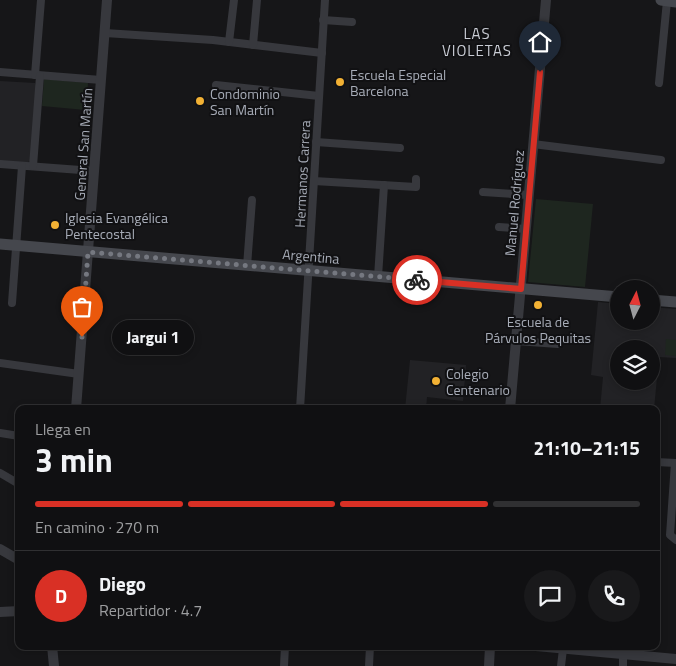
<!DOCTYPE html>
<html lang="es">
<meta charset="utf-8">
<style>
body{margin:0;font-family:"Titillium Web",sans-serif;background:#19191b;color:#f1f3f6;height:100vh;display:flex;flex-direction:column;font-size:19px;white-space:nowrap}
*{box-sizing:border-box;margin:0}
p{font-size:16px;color:#9c9d9f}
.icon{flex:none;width:28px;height:28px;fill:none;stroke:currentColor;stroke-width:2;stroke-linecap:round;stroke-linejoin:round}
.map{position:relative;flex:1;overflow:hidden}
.sheet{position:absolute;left:15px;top:405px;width:645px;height:245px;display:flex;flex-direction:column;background:#101012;border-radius:10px;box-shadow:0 2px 8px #0003,0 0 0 1px #303032}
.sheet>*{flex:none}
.needle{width:32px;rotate:6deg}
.controls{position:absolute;left:610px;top:280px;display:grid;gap:10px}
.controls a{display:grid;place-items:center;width:50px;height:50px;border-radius:50%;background:#101012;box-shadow:0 2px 8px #0003,0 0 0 1px #303032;font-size:25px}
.pin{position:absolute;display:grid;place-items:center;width:42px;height:42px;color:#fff;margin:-51px -21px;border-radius:50% 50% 50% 0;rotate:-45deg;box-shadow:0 0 5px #0007}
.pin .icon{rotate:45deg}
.courier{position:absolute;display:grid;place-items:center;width:50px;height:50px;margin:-25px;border:4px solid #d93025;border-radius:50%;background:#fff;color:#222;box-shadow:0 1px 6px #0007}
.bubble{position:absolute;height:35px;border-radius:18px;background:#101012;box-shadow:0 2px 8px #0003,0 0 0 1px #303032;font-size:16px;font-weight:700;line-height:35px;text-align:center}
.headline em{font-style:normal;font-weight:700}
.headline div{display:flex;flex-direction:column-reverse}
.headline{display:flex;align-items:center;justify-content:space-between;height:85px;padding:0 20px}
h1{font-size:32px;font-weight:700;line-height:38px}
.bar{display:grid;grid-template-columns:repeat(4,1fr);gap:8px 5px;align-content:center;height:60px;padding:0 20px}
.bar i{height:6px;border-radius:4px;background:#303032}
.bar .current{background:#d93025}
.bar p{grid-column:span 4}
.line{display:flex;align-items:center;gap:12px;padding:0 20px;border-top:1px solid #303032}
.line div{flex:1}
.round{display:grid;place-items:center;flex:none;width:52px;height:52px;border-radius:26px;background:#19191b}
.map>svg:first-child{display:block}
.built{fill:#222225;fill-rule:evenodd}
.green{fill:#1e261f}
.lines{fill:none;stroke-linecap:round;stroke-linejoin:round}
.minor{stroke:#37383d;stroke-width:8}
.tertiary{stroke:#37383d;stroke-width:10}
.secondary{stroke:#45474d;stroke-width:11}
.done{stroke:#757880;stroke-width:5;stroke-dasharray:0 9}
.route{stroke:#d93025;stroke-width:6}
.poi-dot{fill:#f2b134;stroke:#111113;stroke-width:2}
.labels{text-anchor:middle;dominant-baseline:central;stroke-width:4;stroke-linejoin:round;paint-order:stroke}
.poi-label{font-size:14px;fill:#a8adb8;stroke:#111113;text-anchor:start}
.street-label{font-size:14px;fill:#a8adb8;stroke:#111113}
.neighbourhood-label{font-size:15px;letter-spacing:1px;fill:#c9ccd4;stroke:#111113}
</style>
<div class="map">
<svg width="676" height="666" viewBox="0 0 676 666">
<rect width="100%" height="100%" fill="#161618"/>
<!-- built -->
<g class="built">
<path d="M0 81 35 83 37 89 32 160 24 164 0 162Z"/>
<path d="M598 302 619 304V321H651V307L676 309V358L659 357 654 409H600L603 377 591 375ZM619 349H651V381H619Z"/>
<path d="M410 360 466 365 463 401 427 397 426 409H405Z"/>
</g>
<!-- green -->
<g class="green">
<path d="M44 79 88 83 86 110 42 106Z"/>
<path d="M536 199 593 204 585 287 528 282Z"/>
<path d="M666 339 676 340V356L665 355Z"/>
</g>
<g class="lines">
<!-- minor -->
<g class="minor">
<path d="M323 20 352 22"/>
<path d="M105 33 213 40 322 53"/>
<path d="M229 42 234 0"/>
<path d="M253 45 257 0"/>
<path d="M0 72 101 80"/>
<path d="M35 75 41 0"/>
<path d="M659 83 667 1"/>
<path d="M216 85 319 96"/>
<path d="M316 142 400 148"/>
<path d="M533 144 661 160"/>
<path d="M0 164 94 171"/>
<path d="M33 166 40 76"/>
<path d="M314 181 416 187V179"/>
<path d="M483 192 529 195"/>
<path d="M499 227 526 229"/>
<path d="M247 266 252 200"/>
<path d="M378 277 384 185"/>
<path d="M12 303 22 166"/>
<path d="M516 341 558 344"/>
<path d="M0 363 79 374"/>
<path d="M300 409 325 0"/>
<path d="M0 433 19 436"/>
<path d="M656 462 676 463"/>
<path d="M675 463 670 535 676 540"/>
<path d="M0 473 19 484"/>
<path d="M284 666 285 646"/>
<path d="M369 666 370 646"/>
<path d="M561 666 563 649"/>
<path d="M623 666V654"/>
</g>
<!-- tertiary -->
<g class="tertiary">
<path d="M76 409 107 0"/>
<path d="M510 409 546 0"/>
<path d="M0 549 19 560"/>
<path d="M0 612 19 611"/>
<path d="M52 646 54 666"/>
<path d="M536 646 676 659"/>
<path d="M489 666 490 646"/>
</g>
<!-- secondary -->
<g class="secondary">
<path d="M661 0 676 2"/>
<path d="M0 244 619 297"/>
<path d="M651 300 676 302"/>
</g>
</g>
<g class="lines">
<!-- done -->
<path class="done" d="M82 337 88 252 417 280"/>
<!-- route -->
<path class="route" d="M417 280 521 289 540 72"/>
</g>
<!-- markers -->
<g class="poi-dot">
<circle cx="340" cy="82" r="5"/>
<circle cx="200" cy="101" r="5"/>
<circle cx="55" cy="225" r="5"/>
<circle cx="538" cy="305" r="5"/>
<circle cx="436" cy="381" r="5"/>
</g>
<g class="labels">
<!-- poi labels -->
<g class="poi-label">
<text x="350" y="74">Escuela Especial<tspan x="350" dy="16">Barcelona</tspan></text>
<text x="210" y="93">Condominio<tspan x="210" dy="16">San Martín</tspan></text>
<text x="65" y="217">Iglesia Evangélica<tspan x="65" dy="16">Pentecostal</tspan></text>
<text x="538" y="321" text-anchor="middle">Escuela de<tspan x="538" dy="16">Párvulos Pequitas</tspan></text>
<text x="446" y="373">Colegio<tspan x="446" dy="16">Centenario</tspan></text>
</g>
<!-- street labels -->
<g class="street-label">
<text transform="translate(83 144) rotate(-86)">General San Martín</text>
<text transform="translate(302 174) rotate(-87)">Hermanos Carrera</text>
<text transform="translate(514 203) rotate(-85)">Manuel Rodríguez</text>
<text transform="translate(311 256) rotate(5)">Argentina</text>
</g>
<!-- neighbourhood labels -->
<g class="neighbourhood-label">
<text x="477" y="33">LAS<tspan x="477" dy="17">VIOLETAS</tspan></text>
</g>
</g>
</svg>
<div class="controls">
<a><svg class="needle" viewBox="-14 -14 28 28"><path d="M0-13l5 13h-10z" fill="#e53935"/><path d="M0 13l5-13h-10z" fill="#9c9d9f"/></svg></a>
<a><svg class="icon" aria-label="layers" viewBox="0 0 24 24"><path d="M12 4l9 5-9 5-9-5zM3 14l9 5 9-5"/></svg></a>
</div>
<div class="pin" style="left:82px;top:337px;background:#ea580c"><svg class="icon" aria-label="bag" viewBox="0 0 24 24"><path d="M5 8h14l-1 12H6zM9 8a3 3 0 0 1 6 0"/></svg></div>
<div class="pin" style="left:540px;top:72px;background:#1f2937"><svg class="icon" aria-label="home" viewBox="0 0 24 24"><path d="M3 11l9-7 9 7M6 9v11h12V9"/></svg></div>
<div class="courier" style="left:417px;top:280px"><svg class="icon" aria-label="bike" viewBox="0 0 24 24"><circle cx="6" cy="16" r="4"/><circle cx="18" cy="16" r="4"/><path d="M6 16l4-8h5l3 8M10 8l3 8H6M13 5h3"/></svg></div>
<div class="bubble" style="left:112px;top:320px;width:82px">Jargui 1</div>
<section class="sheet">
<div class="headline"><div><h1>3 min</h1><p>Llega en</p></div><em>21:10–21:15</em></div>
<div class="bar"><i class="current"></i><i class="current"></i><i class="current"></i><i></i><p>En camino · 270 m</p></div>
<div class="line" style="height:90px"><b class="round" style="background:#d93025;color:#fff">D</b><div><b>Diego</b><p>Repartidor · 4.7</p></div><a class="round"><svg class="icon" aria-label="chat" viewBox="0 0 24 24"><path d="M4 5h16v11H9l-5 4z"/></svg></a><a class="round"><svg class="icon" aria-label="phone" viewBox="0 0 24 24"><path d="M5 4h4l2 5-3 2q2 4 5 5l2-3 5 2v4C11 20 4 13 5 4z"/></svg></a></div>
</section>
</div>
